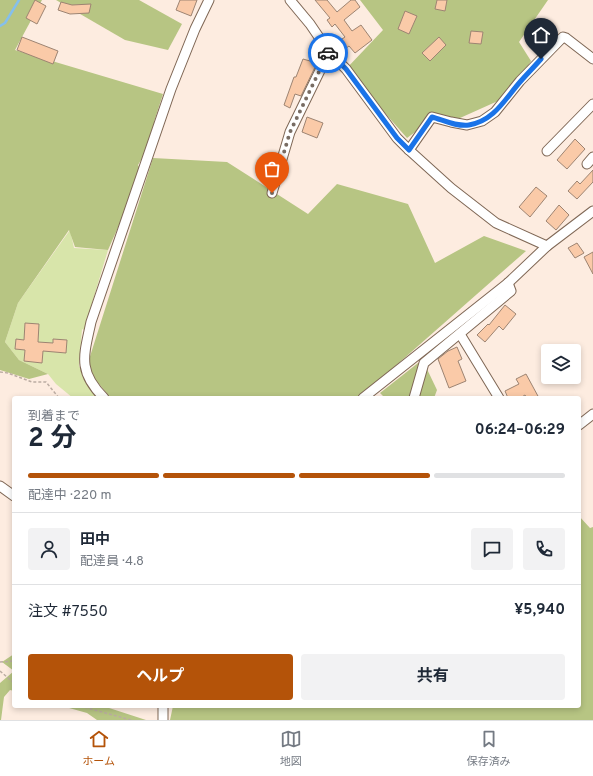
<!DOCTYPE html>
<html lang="ja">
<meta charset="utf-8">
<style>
body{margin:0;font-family:Overpass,"Noto Sans JP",sans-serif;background:#f2f2f3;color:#1f2937;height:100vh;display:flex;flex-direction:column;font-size:15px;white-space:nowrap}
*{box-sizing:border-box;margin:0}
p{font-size:13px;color:#747a83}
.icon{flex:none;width:22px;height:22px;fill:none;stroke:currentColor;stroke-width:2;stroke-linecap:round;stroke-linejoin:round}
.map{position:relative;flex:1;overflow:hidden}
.side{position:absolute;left:12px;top:396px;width:569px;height:312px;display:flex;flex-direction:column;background:#fff;border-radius:4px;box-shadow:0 2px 6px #0003}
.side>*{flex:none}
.tools{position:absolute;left:541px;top:344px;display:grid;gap:8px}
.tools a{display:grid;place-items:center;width:40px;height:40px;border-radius:4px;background:#fff;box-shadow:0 2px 6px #0003;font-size:20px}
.pin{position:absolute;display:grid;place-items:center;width:34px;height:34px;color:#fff;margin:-41px -17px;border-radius:50% 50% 50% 0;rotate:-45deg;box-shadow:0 0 4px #0007}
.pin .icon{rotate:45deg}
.courier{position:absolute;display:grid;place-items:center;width:40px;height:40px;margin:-20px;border:3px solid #1a73e8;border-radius:50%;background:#fff;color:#222;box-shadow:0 1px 5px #0007}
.summary em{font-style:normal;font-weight:700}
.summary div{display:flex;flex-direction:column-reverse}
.summary{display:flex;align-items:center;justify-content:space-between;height:68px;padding:0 16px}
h1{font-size:26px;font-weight:700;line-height:30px}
.bar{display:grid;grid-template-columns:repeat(4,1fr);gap:6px 4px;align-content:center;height:48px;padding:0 16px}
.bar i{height:5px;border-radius:3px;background:#e0e1e3}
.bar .active{background:#b45309}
.bar p{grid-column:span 4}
.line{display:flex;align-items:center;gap:10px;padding:0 16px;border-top:1px solid #e0e1e3}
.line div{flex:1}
.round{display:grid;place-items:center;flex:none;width:42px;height:42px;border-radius:4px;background:#f2f2f3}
.cta{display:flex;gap:8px;margin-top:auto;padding:8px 16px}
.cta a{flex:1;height:46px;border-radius:4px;background:#b45309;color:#fff;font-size:16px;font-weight:700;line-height:46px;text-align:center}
.cta a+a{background:#f2f2f3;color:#1f2937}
.tabs{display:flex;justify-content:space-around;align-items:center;height:56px;border-top:1px solid #e0e1e3;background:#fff;font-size:11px;color:#747a83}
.tabs a{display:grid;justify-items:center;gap:2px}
.tabs .active{color:#b45309}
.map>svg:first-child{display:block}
.green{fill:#d8e5aa}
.forest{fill:#b7c583}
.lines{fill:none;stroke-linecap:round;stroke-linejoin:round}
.stream{stroke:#85bfec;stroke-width:2.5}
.building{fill:#facaa8;stroke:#9d8472}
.minor-casing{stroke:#7f6755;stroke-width:11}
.path{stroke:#bbaca2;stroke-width:1.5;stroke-dasharray:3 2;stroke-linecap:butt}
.minor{stroke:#fff;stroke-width:9}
.done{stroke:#786c63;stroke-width:4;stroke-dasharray:0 7.2}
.route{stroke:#1a73e8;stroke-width:5}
</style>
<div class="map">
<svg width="593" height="720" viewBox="0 0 593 720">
<rect width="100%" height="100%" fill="#fdece0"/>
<!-- green -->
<path class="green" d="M70 230 74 248 108 250 84 330 82 329 79 366 101 398H73L56 384 48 374 19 360 5 342 18 303Z"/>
<!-- forest -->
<g class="forest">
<path d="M0 0H42L15 50 163 94 154 122V139L138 165 142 173 108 250 75 247 69 230 18 303 5 342 19 360 48 374 29 379 0 370Z"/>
<path d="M56 0H139L182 24 168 50 125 40Z"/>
<path d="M360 0H548L519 42 531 61 509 96 460 118 430 121 407 138 346 69 383 30Z"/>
<path d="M153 158 227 162 308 214 337 184 408 204 435 263 484 236 526 251 359 398H111L86 369Z"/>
<path d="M418 363 426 367 437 390 434 398H385L380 393Z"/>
<path d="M579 516 590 528 593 527V720H170L173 706H579Z"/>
<path d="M14 654V691L10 690 4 697 1 720H0V683L14 671 2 662Z"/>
<path d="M62 706H103L146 720H97L87 713Z"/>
</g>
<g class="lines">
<!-- stream -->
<path class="stream" d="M0 26 5 23 19 0"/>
</g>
<!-- building -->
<g class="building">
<path d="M35 0 46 6 37 24 26 18Z"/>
<path d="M180 0H197L191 16 176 10Z"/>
<path d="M315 0H327L337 12 351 0H355L360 7 344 20 352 31 361 25 372 40 355 53 349 46 345 49 339 41 345 37 335 24 332 27 327 20 330 18Z"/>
<path d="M437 0H447L445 11 435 9Z"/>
<path d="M61 2 72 5 91 4 89 13 70 14 58 10Z"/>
<path d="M405 11 417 16 409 34 398 29Z"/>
<path d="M471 31 483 32 481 44 469 43Z"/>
<path d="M22 37 58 51 53 64 17 50Z"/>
<path d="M439 37 446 45 430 61 422 53Z"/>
<path d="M303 59 317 63 301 96 295 94 290 108 284 105 294 77H296Z"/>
<path d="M307 117 323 123 317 138 302 132Z"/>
<path d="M575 139 585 149 567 169 557 160Z"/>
<path d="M593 170V182L577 199 568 191 577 181 580 184Z"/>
<path d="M536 187 547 196 530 217 519 207Z"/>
<path d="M559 205 569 215 556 230 546 221Z"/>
<path d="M577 243 584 253 575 258 568 248Z"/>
<path d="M593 252V274L584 257Z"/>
<path d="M505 305 516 314 503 330 499 326 485 342 477 335 488 324 489 325Z"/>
<path d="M25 323 39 324 38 342 53 343V339L67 340 66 353 43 351 42 363 24 361 25 350 15 349 16 339 24 340Z"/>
<path d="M457 347 462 359 458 361 466 381 449 388 438 359 448 351Z"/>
<path d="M526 374 539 398H527L525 395 520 398H508L505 391 519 384 516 379Z"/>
</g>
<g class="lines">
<!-- minor casing -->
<g class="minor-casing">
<g id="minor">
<path d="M290 0 310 24 329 52 346 69 397 138 409 150 451 188 496 223 547 246"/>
<path d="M409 150 432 117 451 122 467 125 482 121 495 112 520 81 563 37 566 38 593 59"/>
<path d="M547 151 593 104"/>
<path d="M587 164 593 157"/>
<path d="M272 193 290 132 329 52"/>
<path d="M460 334 499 398"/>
<path d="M104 398C77 371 84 355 91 322L171 89 195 29 209 0"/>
<path d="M363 398 508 283 547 246 593 211"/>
<path d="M414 398 424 363 511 291 508 283"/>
<path d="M579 425 593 414"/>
<path d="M0 486 14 496"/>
<path d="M163 720V706"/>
</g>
</g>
<!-- path -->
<g class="path">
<path d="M0 372 8 373 32 382H46L59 398"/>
<path d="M0 662 14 661"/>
<path d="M0 671 14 683"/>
<path d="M80 706 131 720"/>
</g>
<!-- minor -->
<use href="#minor" class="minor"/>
</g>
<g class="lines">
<!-- done -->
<path class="done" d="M272 193 290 132 328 53"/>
<!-- route -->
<path class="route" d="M328 53 329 52 346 69 397 138 409 150 432 117C443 120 457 127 469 125 494 121 505 99 520 82 527 74 534 67 541 59"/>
</g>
</svg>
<div class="tools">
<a><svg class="icon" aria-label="layers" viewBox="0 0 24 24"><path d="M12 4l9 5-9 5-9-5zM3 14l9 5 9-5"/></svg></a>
</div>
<div class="pin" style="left:272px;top:193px;background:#ea580c"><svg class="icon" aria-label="bag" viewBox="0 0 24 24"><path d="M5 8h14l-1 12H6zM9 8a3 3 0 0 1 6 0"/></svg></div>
<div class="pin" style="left:541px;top:59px;background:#1f2937"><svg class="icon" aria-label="home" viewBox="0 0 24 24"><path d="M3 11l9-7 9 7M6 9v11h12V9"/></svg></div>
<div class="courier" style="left:328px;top:53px"><svg class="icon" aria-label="car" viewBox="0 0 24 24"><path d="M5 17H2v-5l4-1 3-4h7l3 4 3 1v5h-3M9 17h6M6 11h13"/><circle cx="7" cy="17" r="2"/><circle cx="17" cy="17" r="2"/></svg></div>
<section class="side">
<div class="summary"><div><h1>2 分</h1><p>到着まで</p></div><em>06:24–06:29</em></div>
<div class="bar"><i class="active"></i><i class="active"></i><i class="active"></i><i></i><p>配達中 · 220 m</p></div>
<div class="line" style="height:72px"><a class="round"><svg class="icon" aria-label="person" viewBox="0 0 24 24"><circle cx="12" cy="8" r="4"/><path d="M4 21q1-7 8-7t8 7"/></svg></a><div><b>田中</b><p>配達員 · 4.8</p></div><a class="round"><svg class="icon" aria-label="chat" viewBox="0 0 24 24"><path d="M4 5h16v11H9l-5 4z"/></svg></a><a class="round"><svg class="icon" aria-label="phone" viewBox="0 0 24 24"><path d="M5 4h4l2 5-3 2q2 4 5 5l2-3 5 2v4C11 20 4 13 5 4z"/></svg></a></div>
<div class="line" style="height:52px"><div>注文 #7550</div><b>¥5,940</b></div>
<div class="cta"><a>ヘルプ</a><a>共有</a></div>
</section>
</div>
<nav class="tabs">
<a class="active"><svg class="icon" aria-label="home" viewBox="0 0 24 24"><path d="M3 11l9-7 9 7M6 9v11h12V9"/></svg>ホーム</a>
<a><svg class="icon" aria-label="map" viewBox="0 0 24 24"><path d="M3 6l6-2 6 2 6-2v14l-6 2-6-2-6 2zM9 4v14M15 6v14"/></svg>地図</a>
<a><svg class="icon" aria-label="saved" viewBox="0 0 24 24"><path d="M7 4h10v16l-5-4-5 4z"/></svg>保存済み</a>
</nav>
